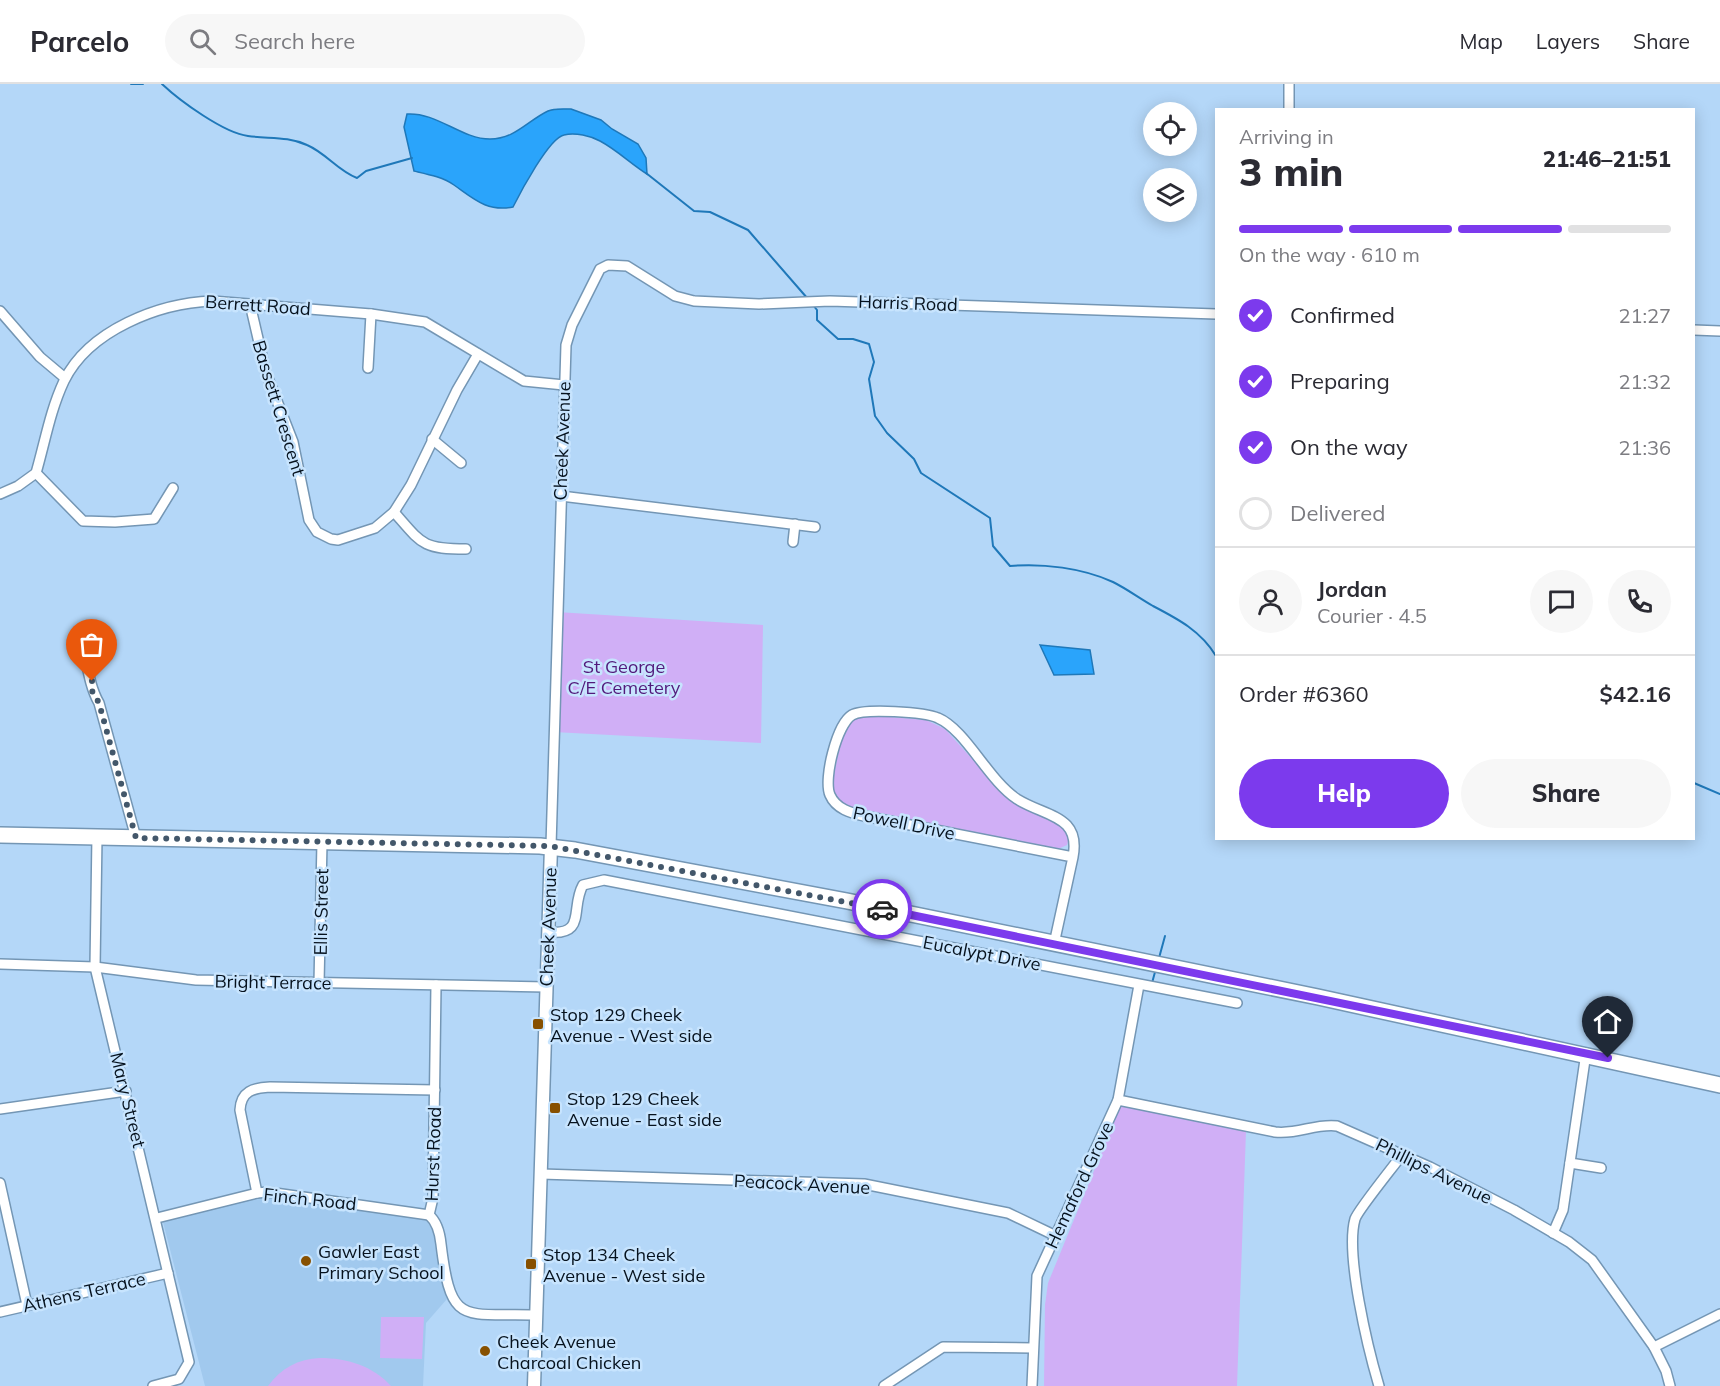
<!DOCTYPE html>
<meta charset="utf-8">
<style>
body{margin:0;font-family:Mulish,sans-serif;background:#f7f7f7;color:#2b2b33;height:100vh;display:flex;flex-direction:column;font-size:22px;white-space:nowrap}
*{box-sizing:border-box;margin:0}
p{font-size:20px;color:#7c7c81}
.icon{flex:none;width:33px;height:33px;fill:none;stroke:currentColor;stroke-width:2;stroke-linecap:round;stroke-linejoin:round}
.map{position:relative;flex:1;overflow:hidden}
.sheet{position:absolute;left:1215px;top:24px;width:480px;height:732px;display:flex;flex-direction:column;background:#fff;border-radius:0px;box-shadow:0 3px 15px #0003}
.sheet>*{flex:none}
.fabs{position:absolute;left:1143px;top:18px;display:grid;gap:12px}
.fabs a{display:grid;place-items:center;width:54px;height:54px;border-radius:50%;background:#fff;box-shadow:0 3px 15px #0003;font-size:30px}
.pin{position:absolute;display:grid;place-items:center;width:51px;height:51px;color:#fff;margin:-62px -26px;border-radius:50% 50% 50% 0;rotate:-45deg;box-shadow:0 0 6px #0007}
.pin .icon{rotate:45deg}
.courier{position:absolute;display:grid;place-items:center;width:60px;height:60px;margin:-30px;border:4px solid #7c3aed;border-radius:50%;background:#fff;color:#222;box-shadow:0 2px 8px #0007}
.headline em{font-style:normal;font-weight:800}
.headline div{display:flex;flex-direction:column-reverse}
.headline{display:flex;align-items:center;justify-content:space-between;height:102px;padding:0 24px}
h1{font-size:39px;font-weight:800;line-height:45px}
.bar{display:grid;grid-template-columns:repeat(4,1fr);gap:9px 6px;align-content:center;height:72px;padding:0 24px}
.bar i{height:8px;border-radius:4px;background:#e1e1e2}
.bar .current{background:#7c3aed}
.bar p{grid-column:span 4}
.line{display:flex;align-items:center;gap:15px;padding:0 24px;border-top:2px solid #e1e1e2}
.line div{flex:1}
.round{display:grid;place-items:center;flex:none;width:63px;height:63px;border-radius:32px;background:#f7f7f7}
ol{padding:0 24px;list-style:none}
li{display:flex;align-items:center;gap:18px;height:66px}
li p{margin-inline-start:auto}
li .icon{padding:6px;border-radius:50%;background:#7c3aed;color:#fff;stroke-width:4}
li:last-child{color:#7c7c81}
li i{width:33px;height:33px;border:3px solid #e1e1e2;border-radius:50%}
.action{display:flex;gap:12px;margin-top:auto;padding:12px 24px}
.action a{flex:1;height:69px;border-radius:36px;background:#7c3aed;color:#fff;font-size:24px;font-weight:800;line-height:69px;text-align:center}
.action a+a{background:#f7f7f7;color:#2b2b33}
header{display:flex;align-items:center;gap:36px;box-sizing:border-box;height:84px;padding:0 30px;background:#fff;border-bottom:2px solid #e1e1e2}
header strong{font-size:28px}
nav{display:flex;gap:33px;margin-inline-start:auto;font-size:21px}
.search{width:420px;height:54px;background:#f7f7f7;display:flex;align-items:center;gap:15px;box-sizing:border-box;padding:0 21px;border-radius:33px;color:#7c7c81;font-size:22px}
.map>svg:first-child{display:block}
.built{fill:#a1c9ee}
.green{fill:#d0aff6}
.water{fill:#2aa4fb;stroke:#1f78b9;stroke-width:1.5}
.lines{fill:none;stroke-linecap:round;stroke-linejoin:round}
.stream{stroke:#1f78b9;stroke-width:2}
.minor-casing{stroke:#7496b4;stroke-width:12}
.tertiary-casing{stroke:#7496b4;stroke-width:15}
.primary-casing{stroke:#7496b4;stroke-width:18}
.minor{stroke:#fff;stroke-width:9}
.tertiary{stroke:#fff;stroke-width:12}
.primary{stroke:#fff;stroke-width:15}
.done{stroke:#43576a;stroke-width:6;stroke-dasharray:0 10.8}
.route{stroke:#7c3aed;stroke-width:8}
.poi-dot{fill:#875000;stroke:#c7e4fe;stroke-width:2}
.labels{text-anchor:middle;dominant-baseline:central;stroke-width:5;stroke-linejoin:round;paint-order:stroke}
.street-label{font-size:18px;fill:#06121e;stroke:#c7e4fe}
.park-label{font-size:18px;fill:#52197b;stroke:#c7e4fe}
.poi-label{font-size:18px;fill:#06121e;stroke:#c7e4fe;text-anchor:start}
</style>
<header>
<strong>Parcelo</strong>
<div class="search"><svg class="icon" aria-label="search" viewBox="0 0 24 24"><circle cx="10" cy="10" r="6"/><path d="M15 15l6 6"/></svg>Search here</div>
<nav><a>Map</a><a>Layers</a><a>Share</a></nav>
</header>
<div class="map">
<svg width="1720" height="1302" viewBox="0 0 1720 1302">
<rect width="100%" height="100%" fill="#b4d7f8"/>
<!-- built -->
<path class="built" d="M257 1113H278L426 1136 432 1140 447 1215 426 1239 423 1302H205L163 1138Z"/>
<!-- green -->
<g class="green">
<path d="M557 528 763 541 761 659 554 648Z"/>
<path d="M865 631 926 636 945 645 1003 709 1064 743 1069 754 1067 761 1058 765 846 722 838 716 832 702 842 649 855 634Z"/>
<path d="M1121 1021 1246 1047 1237 1302H1044L1045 1221 1048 1199Z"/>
<path d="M381 1233H424L422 1275 380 1274Z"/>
<path d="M320 1274C347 1274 373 1282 391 1302H268C281 1284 298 1275 320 1274Z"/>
</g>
<!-- water -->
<g class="water">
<path d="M571 25 601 36 612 45 638 60 646 74 647 90C631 80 617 66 600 57 591 52 575 48 564 51 549 54 520 109 513 123 487 128 474 115 454 101 443 93 427 90 414 87L404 43 407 30C437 28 461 55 490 55 515 55 527 37 548 27 554 24 564 25 571 25Z"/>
<path d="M1040 561 1090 566 1094 590 1054 591Z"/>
</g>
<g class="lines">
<!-- stream -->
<g class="stream">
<path d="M131 0H143"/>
<path d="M162 0C180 17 224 49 248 52 269 55 287 52 307 61 326 69 338 87 357 94L366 87 412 74"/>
<path d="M646 89 694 127 710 128 748 146 808 215"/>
<path d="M813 221 817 226V236L838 255H853L869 260 874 278 869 295 875 332 887 349 914 375 921 389 990 434 993 462 1010 482C1042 479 1083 484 1113 498 1127 505 1139 514 1153 522 1178 535 1201 547 1216 572"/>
<path d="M1694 699 1720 710"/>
<path d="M1159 874 1165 852"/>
<path d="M1152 899 1155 888"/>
</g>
<!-- minor casing -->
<g class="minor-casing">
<g id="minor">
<path d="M1289 26V0"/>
<path d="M250 220 266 289 293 358 309 436 317 448 331 455 338 456 375 444 394 428 411 401 457 306 478 270"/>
<path d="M0 227 40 273 65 294"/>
<path d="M1694 246 1720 247"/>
<path d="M368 284 371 230"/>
<path d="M432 355 461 379"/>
<path d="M36 389 83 437 115 438 154 435 173 404"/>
<path d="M0 410 18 402 36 389C45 358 50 327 64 297 89 246 159 219 212 217L371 230 425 238 524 297 564 301"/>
<path d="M561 412 815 443"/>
<path d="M394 428C422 460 422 465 466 465"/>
<path d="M793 458 795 440"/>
<path d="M81 554C87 575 88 600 99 619L136 754"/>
<path d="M97 752 95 883 189 1278 179 1295 153 1302"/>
<path d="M551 762 566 261 572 241 600 185 608 181 627 182 675 212 694 217 759 220 830 217 1216 230"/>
<path d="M548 848C587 852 570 824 583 801L604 796 1237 919"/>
<path d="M1054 860 1073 773C1081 731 1046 733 1017 715 988 696 966 646 938 634 925 628 864 624 852 631 837 640 823 695 830 711 836 725 851 729 864 732L1073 773"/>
<path d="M0 880 95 883 196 896 546 903"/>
<path d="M319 899 322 758"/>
<path d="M436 901 433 1114 429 1131C437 1138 440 1150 441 1160 451 1243 462 1229 536 1231"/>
<path d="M1118 1016 1275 1048C1297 1051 1316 1039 1337 1042L1430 1083 1514 1126 1569 1158 1592 1176 1654 1263 1666 1287 1670 1302"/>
<path d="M0 1025 126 1007"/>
<path d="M1570 1079 1601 1084"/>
<path d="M541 1090 864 1100 1008 1129 1054 1151"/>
<path d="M0 1099 27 1221"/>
<path d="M257 1109 240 1026C241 1007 253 1004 270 1003L435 1006"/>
<path d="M157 1134 257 1109 268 1108 429 1131"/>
<path d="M1553 1149 1563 1126 1586 969"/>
<path d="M0 1228 168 1189"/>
<path d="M1654 1263 1720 1230"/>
<path d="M884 1302 943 1263 1033 1264"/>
<path d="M1032 1302 1037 1192 1118 1016 1139 901"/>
<path d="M1379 1302C1368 1265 1345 1170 1355 1135 1358 1126 1393 1083 1401 1072"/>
</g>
</g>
<!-- tertiary casing -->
<g class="tertiary-casing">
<path id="tertiary" d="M534 1302 551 762"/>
</g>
<!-- primary casing -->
<g class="primary-casing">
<path id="primary" d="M0 751 540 762 575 766 847 817 1318 913 1720 1001"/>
</g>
<!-- minor -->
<use href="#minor" class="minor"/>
<!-- tertiary -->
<use href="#tertiary" class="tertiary"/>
<!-- primary -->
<use href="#primary" class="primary"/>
</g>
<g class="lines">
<!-- done -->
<path class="done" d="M92 597 91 605 99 619 136 754 550 762 882 825"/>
<!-- route -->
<path class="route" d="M882 825 1608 974"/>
</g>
<!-- markers -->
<g class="poi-dot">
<rect x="532" y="934" width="12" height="12" rx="3"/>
<rect x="549" y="1018" width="12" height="12" rx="3"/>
<circle cx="306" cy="1177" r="6"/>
<rect x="525" y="1174" width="12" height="12" rx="3"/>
<circle cx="485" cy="1267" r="6"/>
</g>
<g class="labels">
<!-- street labels -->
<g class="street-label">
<text transform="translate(908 219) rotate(2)">Harris Road</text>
<text transform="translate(258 221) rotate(4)">Berrett Road</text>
<text transform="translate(279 324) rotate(73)">Bassett Crescent</text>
<text transform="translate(562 357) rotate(-88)">Cheek Avenue</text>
<text transform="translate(904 739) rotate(12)">Powell Drive</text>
<text transform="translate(321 828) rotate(-89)">Ellis Street</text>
<text transform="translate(548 843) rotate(-88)">Cheek Avenue</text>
<text transform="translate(982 869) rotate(11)">Eucalypt Drive</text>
<text transform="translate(273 898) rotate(1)">Bright Terrace</text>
<text transform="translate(128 1016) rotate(76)">Mary Street</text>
<text transform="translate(433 1070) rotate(-88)">Hurst Road</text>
<text transform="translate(1434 1087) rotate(26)">Phillips Avenue</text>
<text transform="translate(802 1100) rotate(3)">Peacock Avenue</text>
<text transform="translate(1079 1101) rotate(-65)">Hemaford Grove</text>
<text transform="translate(310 1115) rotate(6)">Finch Road</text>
<text transform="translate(84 1208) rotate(-13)">Athens Terrace</text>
</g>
<!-- park labels -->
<g class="park-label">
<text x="624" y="582">St George<tspan x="624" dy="21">C/E Cemetery</tspan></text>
</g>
<!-- poi labels -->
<g class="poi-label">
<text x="550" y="930">Stop 129 Cheek<tspan x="550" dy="21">Avenue - West side</tspan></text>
<text x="567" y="1014">Stop 129 Cheek<tspan x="567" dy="21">Avenue - East side</tspan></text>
<text x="318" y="1167">Gawler East<tspan x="318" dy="21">Primary School</tspan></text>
<text x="543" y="1170">Stop 134 Cheek<tspan x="543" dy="21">Avenue - West side</tspan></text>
<text x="497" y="1257">Cheek Avenue<tspan x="497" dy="21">Charcoal Chicken</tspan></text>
</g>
</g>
</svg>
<div class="fabs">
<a><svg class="icon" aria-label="locate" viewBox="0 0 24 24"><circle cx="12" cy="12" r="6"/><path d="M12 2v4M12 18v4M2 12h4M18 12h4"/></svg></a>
<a><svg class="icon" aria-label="layers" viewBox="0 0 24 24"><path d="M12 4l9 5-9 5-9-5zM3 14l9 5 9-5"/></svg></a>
</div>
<div class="pin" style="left:92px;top:597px;background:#ea580c"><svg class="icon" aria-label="bag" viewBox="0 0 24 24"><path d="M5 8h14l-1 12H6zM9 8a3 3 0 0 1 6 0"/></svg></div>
<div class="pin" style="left:1608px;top:974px;background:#1f2937"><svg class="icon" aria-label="home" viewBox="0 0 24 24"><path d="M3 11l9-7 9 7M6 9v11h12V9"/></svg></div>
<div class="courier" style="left:882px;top:825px"><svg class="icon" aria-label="car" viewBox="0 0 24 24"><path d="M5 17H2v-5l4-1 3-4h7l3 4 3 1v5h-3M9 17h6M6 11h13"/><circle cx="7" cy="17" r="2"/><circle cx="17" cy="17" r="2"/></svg></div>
<section class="sheet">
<div class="headline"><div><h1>3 min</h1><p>Arriving in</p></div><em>21:46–21:51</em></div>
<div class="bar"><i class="current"></i><i class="current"></i><i class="current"></i><i></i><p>On the way · 610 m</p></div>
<ol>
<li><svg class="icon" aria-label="check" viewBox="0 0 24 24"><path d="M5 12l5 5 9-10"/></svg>Confirmed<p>21:27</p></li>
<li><svg class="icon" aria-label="check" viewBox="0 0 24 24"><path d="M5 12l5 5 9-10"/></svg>Preparing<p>21:32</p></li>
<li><svg class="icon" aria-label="check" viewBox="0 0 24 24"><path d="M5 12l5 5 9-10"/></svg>On the way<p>21:36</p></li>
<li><i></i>Delivered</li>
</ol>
<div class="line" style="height:108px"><a class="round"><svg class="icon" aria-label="person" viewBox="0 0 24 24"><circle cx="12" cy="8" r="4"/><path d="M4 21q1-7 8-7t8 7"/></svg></a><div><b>Jordan</b><p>Courier · 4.5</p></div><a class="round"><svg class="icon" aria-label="chat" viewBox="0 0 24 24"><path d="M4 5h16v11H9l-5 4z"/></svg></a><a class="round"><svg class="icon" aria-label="phone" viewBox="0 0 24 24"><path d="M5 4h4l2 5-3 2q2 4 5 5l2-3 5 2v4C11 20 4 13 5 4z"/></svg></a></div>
<div class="line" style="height:78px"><div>Order #6360</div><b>$42.16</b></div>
<div class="action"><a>Help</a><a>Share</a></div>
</section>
</div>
